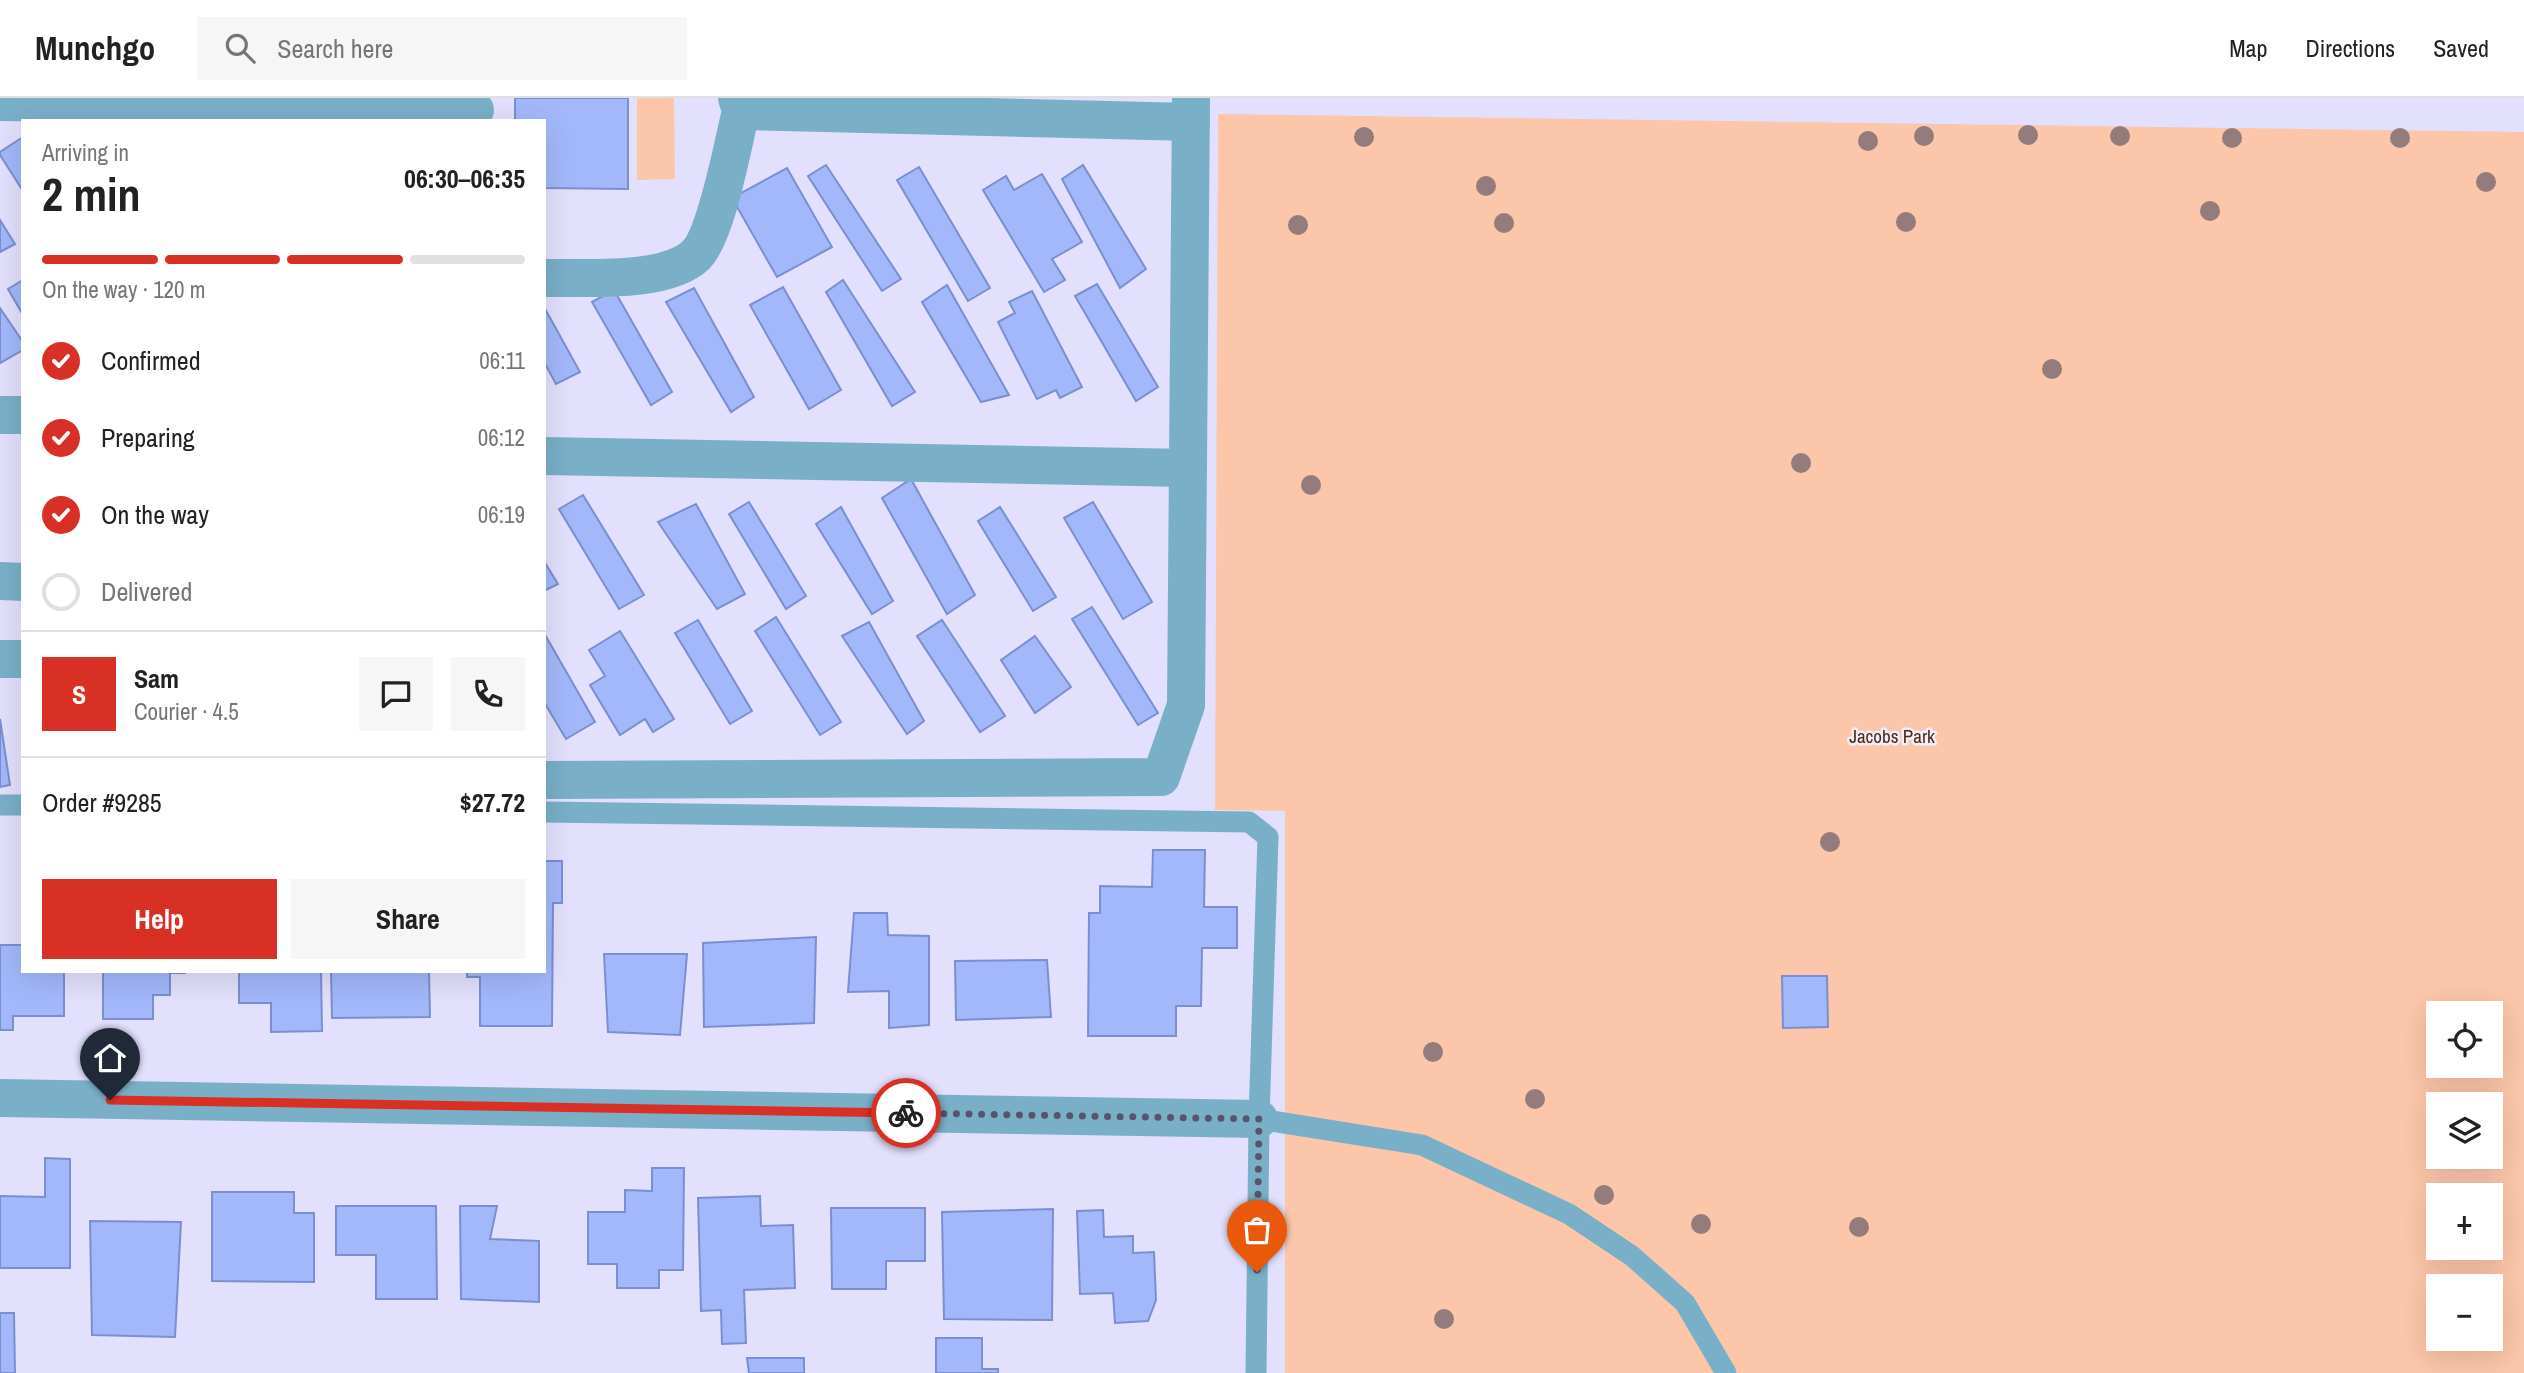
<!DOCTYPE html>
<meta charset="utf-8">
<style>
body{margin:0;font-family:"Archivo Narrow",sans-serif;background:#f6f6f6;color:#222;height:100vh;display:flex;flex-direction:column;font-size:26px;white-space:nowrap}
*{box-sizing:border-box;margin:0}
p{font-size:23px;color:#767676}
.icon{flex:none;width:38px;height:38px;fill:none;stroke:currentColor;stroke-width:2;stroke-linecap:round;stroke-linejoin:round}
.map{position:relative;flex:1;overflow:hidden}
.sheet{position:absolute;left:21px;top:21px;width:525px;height:854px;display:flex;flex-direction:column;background:#fff;border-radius:0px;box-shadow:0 7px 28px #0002}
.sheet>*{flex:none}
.controls{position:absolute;left:2426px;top:903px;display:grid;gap:14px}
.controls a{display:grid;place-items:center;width:77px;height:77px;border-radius:0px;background:#fff;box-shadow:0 7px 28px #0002;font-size:35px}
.pin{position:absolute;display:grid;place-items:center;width:60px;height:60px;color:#fff;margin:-72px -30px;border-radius:50% 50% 50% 0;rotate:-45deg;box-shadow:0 0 7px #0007}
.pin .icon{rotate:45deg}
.courier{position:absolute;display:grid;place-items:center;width:70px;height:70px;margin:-35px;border:5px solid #d93025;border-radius:50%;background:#fff;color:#222;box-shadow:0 2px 9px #0007}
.headline em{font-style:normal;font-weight:700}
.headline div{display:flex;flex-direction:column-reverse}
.headline{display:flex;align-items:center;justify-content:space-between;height:119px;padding:0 21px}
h1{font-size:46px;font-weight:700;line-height:52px}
.bar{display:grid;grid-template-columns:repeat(4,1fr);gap:10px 7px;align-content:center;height:84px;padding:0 21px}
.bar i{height:9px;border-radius:5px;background:#e0e0e0}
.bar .on{background:#d93025}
.bar p{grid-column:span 4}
.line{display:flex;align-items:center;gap:18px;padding:0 21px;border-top:2px solid #e0e0e0}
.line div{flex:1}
.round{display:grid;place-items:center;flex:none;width:74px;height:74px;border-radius:0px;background:#f6f6f6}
ol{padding:0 21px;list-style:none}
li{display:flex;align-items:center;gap:21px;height:77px}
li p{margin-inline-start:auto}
li .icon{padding:7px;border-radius:50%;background:#d93025;color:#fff;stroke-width:4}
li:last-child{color:#767676}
li i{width:38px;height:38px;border:4px solid #e0e0e0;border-radius:50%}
.primary-button{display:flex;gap:14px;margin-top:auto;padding:14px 21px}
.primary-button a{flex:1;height:80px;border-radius:0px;background:#d93025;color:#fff;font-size:28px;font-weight:700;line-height:80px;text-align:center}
.primary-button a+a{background:#f6f6f6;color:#222}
header{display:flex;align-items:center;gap:42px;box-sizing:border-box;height:98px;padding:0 35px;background:#fff;border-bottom:2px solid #e0e0e0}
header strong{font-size:33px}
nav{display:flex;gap:38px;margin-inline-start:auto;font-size:24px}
.search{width:490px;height:63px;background:#f6f6f6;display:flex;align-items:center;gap:18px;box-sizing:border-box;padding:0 24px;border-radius:0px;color:#767676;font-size:26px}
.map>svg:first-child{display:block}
.green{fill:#fbc6a9;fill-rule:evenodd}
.building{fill:#a2b8fa;stroke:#7b8fcf;stroke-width:2}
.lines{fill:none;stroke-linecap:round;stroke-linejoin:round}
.lane{stroke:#7aafc8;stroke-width:21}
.street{stroke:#7aafc8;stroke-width:38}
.tree{fill:#937c7b}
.done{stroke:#58546e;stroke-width:7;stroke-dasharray:0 12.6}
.route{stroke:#d93025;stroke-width:9}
.labels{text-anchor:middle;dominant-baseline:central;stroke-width:5;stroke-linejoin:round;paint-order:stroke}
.park-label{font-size:19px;fill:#532a11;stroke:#f0effd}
</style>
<header>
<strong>Munchgo</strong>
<div class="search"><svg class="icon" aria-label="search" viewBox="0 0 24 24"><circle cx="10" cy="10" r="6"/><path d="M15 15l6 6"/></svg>Search here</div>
<nav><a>Map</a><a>Directions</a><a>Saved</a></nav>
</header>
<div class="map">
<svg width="2524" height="1275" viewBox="0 0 2524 1275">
<rect width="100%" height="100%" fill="#e2e0fc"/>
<!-- green -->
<g class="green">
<path d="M637 0H674L675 81 637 82Z"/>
<path d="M1218 16 2524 34V1275H1285V713L1215 712ZM2438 915H2490V968H2438ZM2438 1006H2490V1059H2438ZM2438 1097H2490V1150H2438ZM2438 1188H2490V1241H2438Z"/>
</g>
<!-- building -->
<g class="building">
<path d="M515 0H628V91L544 90V23H515Z"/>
<path d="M23 39V93L0 57V54Z"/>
<path d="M826 67 901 181 882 193 808 78Z"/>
<path d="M1083 67 1146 171 1120 190 1062 81Z"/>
<path d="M919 69 990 190 968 203 897 82Z"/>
<path d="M787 70 832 149 777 179 732 100Z"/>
<path d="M1042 76 1082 144 1052 161 1065 182 1044 194 983 92 1006 78 1014 92Z"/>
<path d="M0 122 15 146 0 154Z"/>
<path d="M23 182V217L8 191Z"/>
<path d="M843 182 915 294 892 308 826 194Z"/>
<path d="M1097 186 1158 289 1136 303 1075 198Z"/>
<path d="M947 187 1009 297 981 304 922 204Z"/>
<path d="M783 189 841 292 809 311 750 207Z"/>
<path d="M694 190 754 299 731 314 666 204Z"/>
<path d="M614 192 672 294 651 307 592 204Z"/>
<path d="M1032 193 1082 289 1060 300 1056 292 1037 301 998 224 1015 215 1009 204Z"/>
<path d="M544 209 580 274 556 286 544 264Z"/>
<path d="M0 210 23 244V252L0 265Z"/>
<path d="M911 381 975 497 947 516 882 400Z"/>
<path d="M583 397 644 497 619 511 559 411Z"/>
<path d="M749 404 806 498 786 511 729 416Z"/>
<path d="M1093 404 1152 504 1123 521 1064 420Z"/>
<path d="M696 406 745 496 717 511 658 424Z"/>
<path d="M841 409 893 503 872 516 816 426Z"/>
<path d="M1000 409 1056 499 1033 513 978 423Z"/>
<path d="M544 463 558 486 544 493Z"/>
<path d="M1092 509 1158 615 1138 627 1072 521Z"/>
<path d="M776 519 841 624 820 637 755 533Z"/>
<path d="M698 522 752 613 730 626 675 535Z"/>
<path d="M942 522 1005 618 980 634 917 538Z"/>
<path d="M869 524 924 623 907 636 842 538Z"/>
<path d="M620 533 674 621 653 634 645 621 620 637 590 587 605 578 589 552Z"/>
<path d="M544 535 595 624 566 641 544 604Z"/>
<path d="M1035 538 1071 589 1035 615 1001 562Z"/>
<path d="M0 621 10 687 0 689Z"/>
<path d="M1153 752H1205L1204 809H1237V850H1202L1201 908H1176V938H1088L1089 815H1100V788L1152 789Z"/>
<path d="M544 763H562V805H553L552 928H480V879H467V873H544Z"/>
<path d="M854 815H887L888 837 929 838V927L889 930V893L848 894Z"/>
<path d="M816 839 814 925 704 929 703 845Z"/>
<path d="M0 847H23V873H64V918H13V932H0Z"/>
<path d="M604 856H687L680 937 608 934Z"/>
<path d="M1047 862 1051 919 956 922 955 863Z"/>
<path d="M103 873H185V875H170V897H153V921H103Z"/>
<path d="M239 873H321L322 933 271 934V905H239Z"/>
<path d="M331 873H429L430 919 332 920Z"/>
<path d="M1782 878H1827L1828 929 1783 930Z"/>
<path d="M45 1060 70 1061V1170H0V1098L45 1099Z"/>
<path d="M652 1070H684L683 1172H659V1190H617V1166H588V1114H625V1092L652 1093Z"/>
<path d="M212 1094H294V1115H314V1184L212 1183Z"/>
<path d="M760 1098 761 1128 793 1127 795 1190 744 1192 746 1245 722 1246 721 1212 701 1213 698 1100Z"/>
<path d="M336 1108H436L437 1201H376V1157H336Z"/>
<path d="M460 1108H497L490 1141 539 1143V1204L461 1201Z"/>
<path d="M831 1110H925V1163H886V1191H832Z"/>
<path d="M1053 1111 1052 1222 944 1221 942 1114Z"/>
<path d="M1103 1112 1104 1139 1133 1138V1155L1154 1154 1156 1202 1148 1223 1115 1225 1113 1195 1080 1196 1077 1113Z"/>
<path d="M90 1123 181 1124 175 1239 92 1237Z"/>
<path d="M0 1215H14L15 1275H0Z"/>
<path d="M936 1240H982V1271H998V1275H936Z"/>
<path d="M747 1260H804V1275H749Z"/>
</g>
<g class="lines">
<!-- lane -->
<g class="lane">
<path d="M0 707H23"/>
<path d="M544 714 1249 724 1268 739 1259 1021 1256 1275"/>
<path d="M1259 1021 1422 1047 1569 1116 1632 1158 1685 1205 1726 1275"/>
</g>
<!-- street -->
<g class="street">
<path d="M0 4 475 12"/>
<path d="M741 13 1191 24"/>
<path d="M544 180C585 179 666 186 696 157 717 136 733 45 741 13L737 0"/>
<path d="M0 317H23"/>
<path d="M544 358 1188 370"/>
<path d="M0 483 23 484"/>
<path d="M0 561H23"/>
<path d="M544 682 1161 679 1186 607 1191 0"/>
<path d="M0 1000 1259 1021"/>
</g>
</g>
<!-- trees -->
<g class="tree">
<circle cx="2028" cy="37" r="10"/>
<circle cx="1924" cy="38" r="10"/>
<circle cx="2120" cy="38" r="10"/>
<circle cx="1364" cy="39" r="10"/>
<circle cx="2232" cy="40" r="10"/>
<circle cx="2400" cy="40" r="10"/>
<circle cx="1868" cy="43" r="10"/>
<circle cx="2486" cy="84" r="10"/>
<circle cx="1486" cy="88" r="10"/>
<circle cx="2210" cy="113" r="10"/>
<circle cx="1906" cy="124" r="10"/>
<circle cx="1504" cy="125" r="10"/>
<circle cx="1298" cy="127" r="10"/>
<circle cx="2052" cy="271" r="10"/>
<circle cx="1801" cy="365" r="10"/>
<circle cx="1311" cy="387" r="10"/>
<circle cx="1830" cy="744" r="10"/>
<circle cx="1433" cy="954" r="10"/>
<circle cx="1535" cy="1001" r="10"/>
<circle cx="1604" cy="1097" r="10"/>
<circle cx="1701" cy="1126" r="10"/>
<circle cx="1859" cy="1129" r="10"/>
<circle cx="1444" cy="1221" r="10"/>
</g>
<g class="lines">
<!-- done -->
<path class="done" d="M906 1015 1259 1021 1257 1174"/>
<!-- route -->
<path class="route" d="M110 1002 906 1015"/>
</g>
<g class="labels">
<!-- park labels -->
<g class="park-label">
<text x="1892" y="638">Jacobs Park</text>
</g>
</g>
</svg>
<div class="controls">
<a><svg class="icon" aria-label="locate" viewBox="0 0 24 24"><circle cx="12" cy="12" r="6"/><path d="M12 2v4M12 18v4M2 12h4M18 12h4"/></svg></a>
<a><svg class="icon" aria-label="layers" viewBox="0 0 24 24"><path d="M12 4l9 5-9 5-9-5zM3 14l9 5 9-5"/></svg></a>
<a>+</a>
<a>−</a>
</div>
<div class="pin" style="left:1257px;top:1174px;background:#ea580c"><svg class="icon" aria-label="bag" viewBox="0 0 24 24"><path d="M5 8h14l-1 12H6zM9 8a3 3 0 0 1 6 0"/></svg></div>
<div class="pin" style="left:110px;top:1002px;background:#1f2937"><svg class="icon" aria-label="home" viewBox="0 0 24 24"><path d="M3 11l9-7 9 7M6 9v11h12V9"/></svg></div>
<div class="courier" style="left:906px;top:1015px"><svg class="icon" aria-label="bike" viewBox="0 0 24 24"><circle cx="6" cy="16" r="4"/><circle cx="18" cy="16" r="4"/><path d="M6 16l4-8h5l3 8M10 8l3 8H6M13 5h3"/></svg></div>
<section class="sheet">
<div class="headline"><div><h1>2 min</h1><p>Arriving in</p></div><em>06:30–06:35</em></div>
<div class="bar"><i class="on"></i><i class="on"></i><i class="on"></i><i></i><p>On the way · 120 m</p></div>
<ol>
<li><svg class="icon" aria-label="check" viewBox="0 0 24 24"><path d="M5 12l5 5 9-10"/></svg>Confirmed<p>06:11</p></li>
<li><svg class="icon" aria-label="check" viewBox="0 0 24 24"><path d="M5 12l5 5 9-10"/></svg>Preparing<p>06:12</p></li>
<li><svg class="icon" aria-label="check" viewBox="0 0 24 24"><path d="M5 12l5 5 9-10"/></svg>On the way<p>06:19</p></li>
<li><i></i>Delivered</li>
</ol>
<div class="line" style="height:126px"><b class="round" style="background:#d93025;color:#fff">S</b><div><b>Sam</b><p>Courier · 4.5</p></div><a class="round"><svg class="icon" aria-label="chat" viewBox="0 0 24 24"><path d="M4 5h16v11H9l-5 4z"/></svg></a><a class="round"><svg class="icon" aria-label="phone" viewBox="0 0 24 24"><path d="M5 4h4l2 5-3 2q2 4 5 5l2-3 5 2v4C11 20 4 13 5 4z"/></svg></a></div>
<div class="line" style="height:91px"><div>Order #9285</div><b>$27.72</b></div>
<div class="primary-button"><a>Help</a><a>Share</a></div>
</section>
</div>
